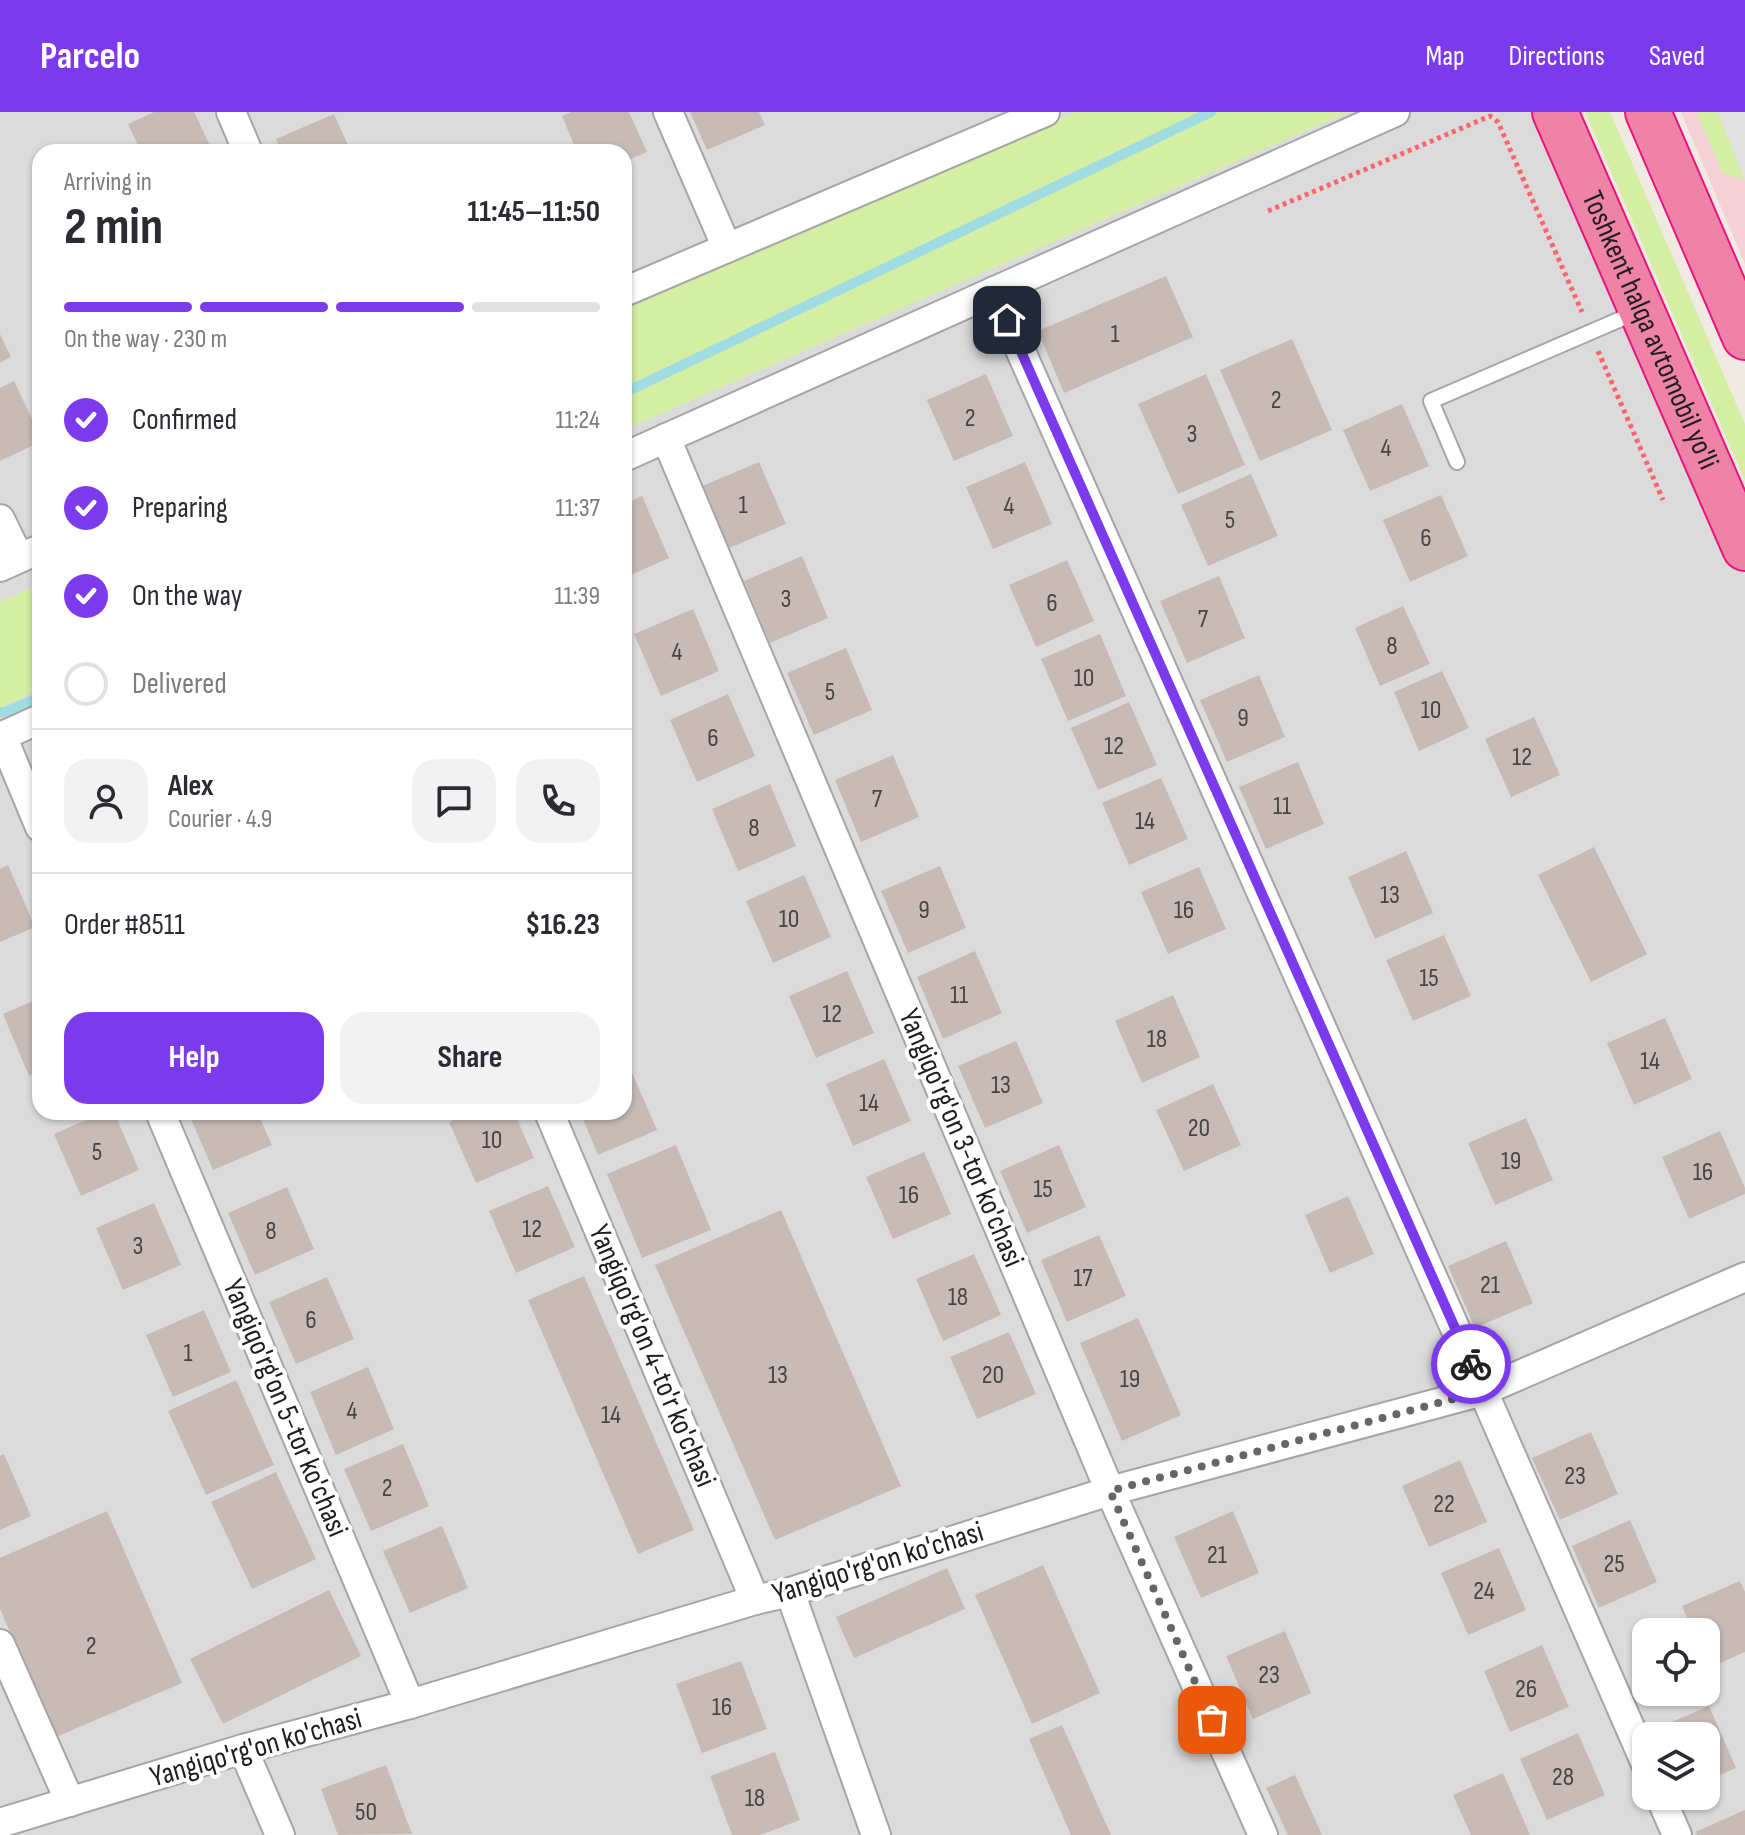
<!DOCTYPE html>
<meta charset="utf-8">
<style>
body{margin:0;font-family:"Sofia Sans Condensed",sans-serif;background:#f2f2f3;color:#2b2b33;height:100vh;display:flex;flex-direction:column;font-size:30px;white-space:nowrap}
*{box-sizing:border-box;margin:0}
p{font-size:26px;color:#7c7c81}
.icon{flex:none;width:44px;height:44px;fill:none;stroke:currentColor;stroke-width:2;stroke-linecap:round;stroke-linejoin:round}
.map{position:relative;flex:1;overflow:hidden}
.side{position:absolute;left:32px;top:32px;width:600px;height:976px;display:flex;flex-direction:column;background:#fff;border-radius:24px;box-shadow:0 2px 6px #0004}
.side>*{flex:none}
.buttons{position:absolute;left:1632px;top:1506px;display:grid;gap:16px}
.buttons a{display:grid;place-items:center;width:88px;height:88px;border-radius:16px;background:#fff;box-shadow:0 2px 6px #0004;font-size:40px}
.pin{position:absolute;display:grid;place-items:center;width:68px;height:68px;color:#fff;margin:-34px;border-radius:16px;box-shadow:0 4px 12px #0006}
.courier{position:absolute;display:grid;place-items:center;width:80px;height:80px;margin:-40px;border:6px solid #7c3aed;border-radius:50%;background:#fff;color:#222;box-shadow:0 2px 10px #0007}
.head em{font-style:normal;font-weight:700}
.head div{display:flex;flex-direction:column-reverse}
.head{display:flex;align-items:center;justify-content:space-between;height:136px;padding:0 32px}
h1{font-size:52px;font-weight:700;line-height:60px}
.bar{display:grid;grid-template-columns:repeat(4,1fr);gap:12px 8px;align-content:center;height:96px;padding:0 32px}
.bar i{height:10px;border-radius:6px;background:#e1e1e2}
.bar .current{background:#7c3aed}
.bar p{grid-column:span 4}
.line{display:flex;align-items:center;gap:20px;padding:0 32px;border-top:2px solid #e1e1e2}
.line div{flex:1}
.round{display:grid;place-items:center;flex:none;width:84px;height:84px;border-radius:24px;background:#f2f2f3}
ol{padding:0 32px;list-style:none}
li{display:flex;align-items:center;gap:24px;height:88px}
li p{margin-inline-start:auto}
li .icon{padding:8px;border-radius:50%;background:#7c3aed;color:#fff;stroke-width:4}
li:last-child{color:#7c7c81}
li i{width:44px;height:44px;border:4px solid #e1e1e2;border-radius:50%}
.cta{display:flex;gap:16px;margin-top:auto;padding:16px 32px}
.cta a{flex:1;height:92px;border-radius:24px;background:#7c3aed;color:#fff;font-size:32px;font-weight:700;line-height:92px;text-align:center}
.cta a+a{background:#f2f2f3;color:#2b2b33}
header{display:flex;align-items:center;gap:48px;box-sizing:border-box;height:112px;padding:0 40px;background:#7c3aed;color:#fff}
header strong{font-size:38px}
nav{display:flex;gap:44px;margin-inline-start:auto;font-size:28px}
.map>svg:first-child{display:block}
.residential{fill:#dcdbdb;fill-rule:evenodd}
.commercial{fill:#f3d1d4}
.grass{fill:#d4efa4}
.parking{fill:#e2e2e2}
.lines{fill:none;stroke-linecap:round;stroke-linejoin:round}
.stream{stroke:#9fdde2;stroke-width:10}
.building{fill:#c8bbb6}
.lane-casing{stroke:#a5a5a5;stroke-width:18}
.street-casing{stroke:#a5a5a5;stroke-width:32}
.highway-casing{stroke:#eb137d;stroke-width:48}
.path{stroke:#ff656c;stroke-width:5;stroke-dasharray:4 4;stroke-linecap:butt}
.lane{stroke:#fff;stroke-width:14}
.street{stroke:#fff;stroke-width:28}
.highway{stroke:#ef83a7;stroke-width:44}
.done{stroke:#686563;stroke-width:8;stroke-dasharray:0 14.4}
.route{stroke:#7c3aed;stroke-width:10}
.labels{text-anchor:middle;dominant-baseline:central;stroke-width:8;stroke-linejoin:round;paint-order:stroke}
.number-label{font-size:26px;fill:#484544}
.street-label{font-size:30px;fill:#1e1e1e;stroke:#fff}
</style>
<header>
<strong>Parcelo</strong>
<nav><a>Map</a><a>Directions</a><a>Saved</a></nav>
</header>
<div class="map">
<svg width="1745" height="1723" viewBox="0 0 1745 1723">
<rect width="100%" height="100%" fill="#f0eae3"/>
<!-- residential -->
<path class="residential" d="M0 0H1534L1745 463V1723H0ZM40 40H624V1000H40ZM1646 1520H1706V1580H1646ZM1646 1624H1706V1684H1646Z"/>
<!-- commercial -->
<path class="commercial" d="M1681 0H1745V152Z"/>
<!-- grass -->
<g class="grass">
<path d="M1074 0H1349L624 318V198Z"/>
<path d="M1585 0H1610L1745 312V369Z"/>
<path d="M1697 0H1718L1745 68 1722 60Z"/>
<path d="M40 472V578L0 596V490Z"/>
</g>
<!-- parking -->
<path class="parking" d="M1718 0H1745V67Z"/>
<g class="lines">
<!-- stream -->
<g class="stream">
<path d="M624 281 1211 0"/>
<path d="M0 600H5L40 585"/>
</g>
</g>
<!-- building -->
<g class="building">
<path d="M154 0H194L213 40H141L128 12Z"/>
<path d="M571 0H629L647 40 624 50V40H577L562 4Z"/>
<path d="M690 0H759L765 13 707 38Z"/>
<path d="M334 2 351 40H281L276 27Z"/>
<path d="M1166 164 1193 225 1064 281 1038 219Z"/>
<path d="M0 222 11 245 0 251Z"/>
<path d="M1292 227 1332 318 1260 349 1220 258Z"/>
<path d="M986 262 1013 324 954 349 927 288Z"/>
<path d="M1206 262 1245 353 1178 382 1138 292Z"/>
<path d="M14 269 40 324V330L0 349V276Z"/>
<path d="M1402 292 1429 354 1370 379 1343 318Z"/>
<path d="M759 350 786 412 727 437 700 375Z"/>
<path d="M1025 350 1052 412 993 437 966 375Z"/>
<path d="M1251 362 1278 424 1208 454 1181 393Z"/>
<path d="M1441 383 1468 444 1410 470 1383 408Z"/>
<path d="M642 384 669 446 624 466V392Z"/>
<path d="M802 444 828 506 770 531 744 469Z"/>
<path d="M1067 448 1094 509 1036 535 1009 473Z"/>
<path d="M1219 464 1245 526 1187 551 1160 489Z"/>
<path d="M1403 494 1430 552 1380 574 1355 516Z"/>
<path d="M693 497 719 559 661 584 634 522Z"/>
<path d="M1100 522 1126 584 1068 609 1041 547Z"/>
<path d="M846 536 872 598 814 623 787 561Z"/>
<path d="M1442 559 1469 616 1419 639 1394 580Z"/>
<path d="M1259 563 1285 625 1227 650 1200 588Z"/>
<path d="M728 582 755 644 697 670 670 608Z"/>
<path d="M1129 590 1157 653 1098 678 1071 616Z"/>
<path d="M1534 605 1560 663 1511 685 1485 627Z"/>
<path d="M893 643 919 705 861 730 835 668Z"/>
<path d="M1298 650 1324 712 1266 737 1239 675Z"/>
<path d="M1161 666 1188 727 1129 753 1102 691Z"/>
<path d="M770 672 796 734 738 759 712 697Z"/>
<path d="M1594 735 1647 842 1591 870 1538 763Z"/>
<path d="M1406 739 1433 801 1375 827 1348 765Z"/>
<path d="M8 753 35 815 0 830V757Z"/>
<path d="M940 754 966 816 908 841 881 779Z"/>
<path d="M1199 755 1226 817 1168 842 1141 780Z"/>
<path d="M804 763 831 825 773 851 746 789Z"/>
<path d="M1444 823 1471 884 1413 909 1386 848Z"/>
<path d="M975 839 1002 901 943 927 917 865Z"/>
<path d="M847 859 874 921 816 946 789 884Z"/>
<path d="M1173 883 1200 945 1142 971 1115 909Z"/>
<path d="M40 886V959L29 964 3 902Z"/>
<path d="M1665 906 1692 967 1634 993 1607 931Z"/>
<path d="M1016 929 1043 991 985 1016 958 954Z"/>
<path d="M884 947 911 1009 853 1034 826 972Z"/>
<path d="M630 956 657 1018 598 1043 580 1000H624V959Z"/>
<path d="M1213 972 1241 1033 1184 1059 1156 998Z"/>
<path d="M104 1000H114L139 1058 81 1084 54 1022Z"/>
<path d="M188 1000H257L272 1033 213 1058Z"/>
<path d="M472 1000H514L534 1046 476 1071 449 1010Z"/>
<path d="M1526 1006 1553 1068 1495 1093 1468 1031Z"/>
<path d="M1720 1019 1745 1076V1082L1689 1107 1662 1045Z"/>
<path d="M676 1033 711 1118 642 1146 607 1062Z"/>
<path d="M1059 1033 1086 1095 1027 1121 1000 1059Z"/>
<path d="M924 1040 951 1102 893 1127 866 1065Z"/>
<path d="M548 1074 575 1135 516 1161 489 1099Z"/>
<path d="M287 1075 314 1137 255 1163 228 1101Z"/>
<path d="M1348 1084 1374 1142 1330 1161 1305 1103Z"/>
<path d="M154 1091 181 1153 123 1178 96 1116Z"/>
<path d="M781 1098 901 1374 775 1428 655 1153Z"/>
<path d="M1099 1123 1126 1184 1067 1210 1041 1148Z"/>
<path d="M1506 1129 1533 1191 1475 1216 1448 1154Z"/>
<path d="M974 1142 1001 1203 943 1229 916 1167Z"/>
<path d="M584 1164 694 1418 638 1442 528 1188Z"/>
<path d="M327 1165 354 1227 296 1252 269 1190Z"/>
<path d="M204 1198 231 1260 173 1285 146 1223Z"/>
<path d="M1138 1206 1181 1303 1122 1329 1080 1231Z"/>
<path d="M1009 1220 1036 1282 977 1307 950 1245Z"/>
<path d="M368 1255 394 1317 336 1343 310 1280Z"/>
<path d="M236 1268 274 1353 206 1383 168 1299Z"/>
<path d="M1591 1320 1618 1382 1560 1408 1532 1346Z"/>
<path d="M403 1332 429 1394 371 1419 344 1357Z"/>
<path d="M4 1342 31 1404 0 1418V1344Z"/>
<path d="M1460 1348 1487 1410 1429 1435 1402 1374Z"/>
<path d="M276 1360 316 1447 252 1477 211 1390Z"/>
<path d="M107 1399 182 1571 56 1625 0 1497V1446Z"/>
<path d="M1233 1399 1259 1461 1201 1486 1174 1425Z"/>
<path d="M1630 1408 1657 1470 1599 1496 1572 1434Z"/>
<path d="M442 1414 468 1476 410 1501 383 1439Z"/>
<path d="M1499 1436 1526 1498 1468 1523 1441 1461Z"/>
<path d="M1043 1453 1100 1581 1032 1612 975 1483Z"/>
<path d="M947 1456 965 1497 854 1546 836 1505Z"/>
<path d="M1740 1469 1745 1480V1540L1709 1556 1706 1549V1520H1693L1682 1494Z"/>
<path d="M329 1478 361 1544 223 1612 190 1547Z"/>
<path d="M1285 1519 1311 1581 1253 1607 1226 1544Z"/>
<path d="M1542 1533 1569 1595 1510 1620 1484 1559Z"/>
<path d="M741 1549 767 1617 702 1641 676 1572Z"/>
<path d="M1709 1594 1736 1656 1706 1669V1624H1653L1651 1619Z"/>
<path d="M1062 1613 1111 1723H1071L1029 1627Z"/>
<path d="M1578 1621 1605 1683 1547 1708 1520 1647Z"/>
<path d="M775 1640 800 1708 761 1723H732L710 1664Z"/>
<path d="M386 1653 412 1722 338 1723 321 1677Z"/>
<path d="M1503 1661 1530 1723H1471L1453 1683Z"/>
<path d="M1295 1663 1322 1723H1288L1266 1676Z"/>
<path d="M1745 1698V1723H1697L1695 1720Z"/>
</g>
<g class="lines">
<!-- lane casing -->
<g class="lane-casing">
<path id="lane" d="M1457 350 1431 289 1637 200"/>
</g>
<!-- street casing -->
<g class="street-casing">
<g id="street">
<path d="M231 0 248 40"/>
<path d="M668 0 727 136"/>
<path d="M994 179 1483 1279 1646 1652"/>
<path d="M624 180 1045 0"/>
<path d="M666 326 1110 1379 1263 1723"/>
<path d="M624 345 1395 0"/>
<path d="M0 407 19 446"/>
<path d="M0 455 40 437"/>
<path d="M2 624 40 715"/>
<path d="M0 625 40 607"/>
<path d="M160 1000 410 1592"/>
<path d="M549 1000 755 1488"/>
<path d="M790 1480 876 1723"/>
<path d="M0 1532 70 1690"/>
<path d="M243 1637 280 1723"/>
<path d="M1660 1684 1677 1723"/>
<path d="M0 1711 243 1637 410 1592 755 1488 790 1480 1110 1379 1483 1279 1745 1165"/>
</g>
</g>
<!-- highway casing -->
<g class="highway-casing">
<g id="highway">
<path id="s1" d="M1555 0 1745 436"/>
<path d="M1648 0 1745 225"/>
</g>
</g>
<!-- path -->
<g class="path">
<path d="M1268 99 1490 4 1498 10 1582 200"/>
<path d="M1598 239 1663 388"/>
</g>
<!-- lane -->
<use href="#lane" class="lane"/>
<!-- street -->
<use href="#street" class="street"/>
<!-- highway -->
<use href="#highway" class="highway"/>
</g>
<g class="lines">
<!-- done -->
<path class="done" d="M1212 1608 1110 1379 1483 1279 1471 1252"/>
<!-- route -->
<path class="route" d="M1007 208 1471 1252"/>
</g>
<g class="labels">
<!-- number labels -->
<g class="number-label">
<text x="1115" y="222">1</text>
<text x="1276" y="288">2</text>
<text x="970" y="306">2</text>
<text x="1192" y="322">3</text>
<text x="1386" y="336">4</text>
<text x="743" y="393">1</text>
<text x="1009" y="394">4</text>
<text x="1230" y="408">5</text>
<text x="1426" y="426">6</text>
<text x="786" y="487">3</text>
<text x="1052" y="491">6</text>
<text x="1203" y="507">7</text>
<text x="1392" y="534">8</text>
<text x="677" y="540">4</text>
<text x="1084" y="566">10</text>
<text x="830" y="580">5</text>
<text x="1431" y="598">10</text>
<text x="1243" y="606">9</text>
<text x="713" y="626">6</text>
<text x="1114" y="634">12</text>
<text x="1522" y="645">12</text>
<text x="877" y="687">7</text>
<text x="1282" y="694">11</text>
<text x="1145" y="709">14</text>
<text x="754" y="716">8</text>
<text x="1390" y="783">13</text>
<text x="924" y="798">9</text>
<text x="1184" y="798">16</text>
<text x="789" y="807">10</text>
<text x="1429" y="866">15</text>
<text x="959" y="883">11</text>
<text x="832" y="902">12</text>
<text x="1157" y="927">18</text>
<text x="1650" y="949">14</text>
<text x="1001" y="973">13</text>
<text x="869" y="991">14</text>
<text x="1199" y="1016">20</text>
<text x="492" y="1028">10</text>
<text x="97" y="1040">5</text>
<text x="1511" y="1049">19</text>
<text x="1703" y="1060">16</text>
<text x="1043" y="1077">15</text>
<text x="909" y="1083">16</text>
<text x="532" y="1117">12</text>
<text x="271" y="1119">8</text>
<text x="138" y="1134">3</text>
<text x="1083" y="1166">17</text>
<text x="1490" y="1173">21</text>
<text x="958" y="1185">18</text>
<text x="311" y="1208">6</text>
<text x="188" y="1241">1</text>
<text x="778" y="1263">13</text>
<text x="993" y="1263">20</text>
<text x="1130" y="1267">19</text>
<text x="352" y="1299">4</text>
<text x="611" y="1303">14</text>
<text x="1575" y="1364">23</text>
<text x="387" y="1376">2</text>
<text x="1444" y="1392">22</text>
<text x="1217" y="1443">21</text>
<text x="1614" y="1452">25</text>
<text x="1484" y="1479">24</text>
<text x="91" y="1534">2</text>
<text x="1269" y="1563">23</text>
<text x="1526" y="1577">26</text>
<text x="722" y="1595">16</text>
<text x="1563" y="1665">28</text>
<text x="755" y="1686">18</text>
<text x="366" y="1700">50</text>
</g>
<!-- street labels -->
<g class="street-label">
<text stroke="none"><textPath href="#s1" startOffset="238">Toshkent halqa avtomobil yo'li</textPath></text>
<text transform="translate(961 1026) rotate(67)">Yangiqo'rg'on 3-tor ko'chasi</text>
<text transform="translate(652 1244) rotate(67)">Yangiqo'rg'on 4-to'r ko'chasi</text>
<text transform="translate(285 1296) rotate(67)">Yangiqo'rg'on 5-tor ko'chasi</text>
<text transform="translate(878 1451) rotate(-17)">Yangiqo'rg'on ko'chasi</text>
<text transform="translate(256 1636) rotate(-16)">Yangiqo'rg'on ko'chasi</text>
</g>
</g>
</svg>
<div class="buttons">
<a><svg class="icon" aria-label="locate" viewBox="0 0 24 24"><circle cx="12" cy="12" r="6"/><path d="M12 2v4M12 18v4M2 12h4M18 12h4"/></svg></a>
<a><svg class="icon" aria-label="layers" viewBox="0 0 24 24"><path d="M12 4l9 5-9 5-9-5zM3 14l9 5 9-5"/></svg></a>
</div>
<div class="pin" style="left:1212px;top:1608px;background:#ea580c"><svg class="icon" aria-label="bag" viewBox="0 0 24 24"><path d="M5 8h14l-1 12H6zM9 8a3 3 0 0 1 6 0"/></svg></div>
<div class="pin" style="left:1007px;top:208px;background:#1f2937"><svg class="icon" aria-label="home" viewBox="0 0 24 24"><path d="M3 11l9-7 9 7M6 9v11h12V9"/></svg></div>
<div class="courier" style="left:1471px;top:1252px"><svg class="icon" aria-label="bike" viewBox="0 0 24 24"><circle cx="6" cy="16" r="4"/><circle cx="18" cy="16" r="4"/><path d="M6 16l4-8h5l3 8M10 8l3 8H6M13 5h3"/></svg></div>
<section class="side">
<div class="head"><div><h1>2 min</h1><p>Arriving in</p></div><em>11:45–11:50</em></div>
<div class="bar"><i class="current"></i><i class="current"></i><i class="current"></i><i></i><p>On the way · 230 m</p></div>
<ol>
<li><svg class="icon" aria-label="check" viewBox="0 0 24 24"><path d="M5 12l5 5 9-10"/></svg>Confirmed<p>11:24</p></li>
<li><svg class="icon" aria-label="check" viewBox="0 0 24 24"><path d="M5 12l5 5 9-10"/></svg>Preparing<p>11:37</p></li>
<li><svg class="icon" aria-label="check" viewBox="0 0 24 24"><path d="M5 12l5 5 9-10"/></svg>On the way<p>11:39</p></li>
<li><i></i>Delivered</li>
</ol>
<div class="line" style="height:144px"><a class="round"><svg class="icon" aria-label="person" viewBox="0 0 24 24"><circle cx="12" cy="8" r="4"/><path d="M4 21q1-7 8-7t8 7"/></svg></a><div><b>Alex</b><p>Courier · 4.9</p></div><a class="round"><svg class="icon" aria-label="chat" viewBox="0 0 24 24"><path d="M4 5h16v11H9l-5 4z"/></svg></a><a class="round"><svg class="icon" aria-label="phone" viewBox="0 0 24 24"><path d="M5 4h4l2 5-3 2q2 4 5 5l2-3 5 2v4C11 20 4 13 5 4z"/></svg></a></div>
<div class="line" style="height:104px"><div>Order #8511</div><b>$16.23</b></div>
<div class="cta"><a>Help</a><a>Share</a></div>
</section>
</div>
